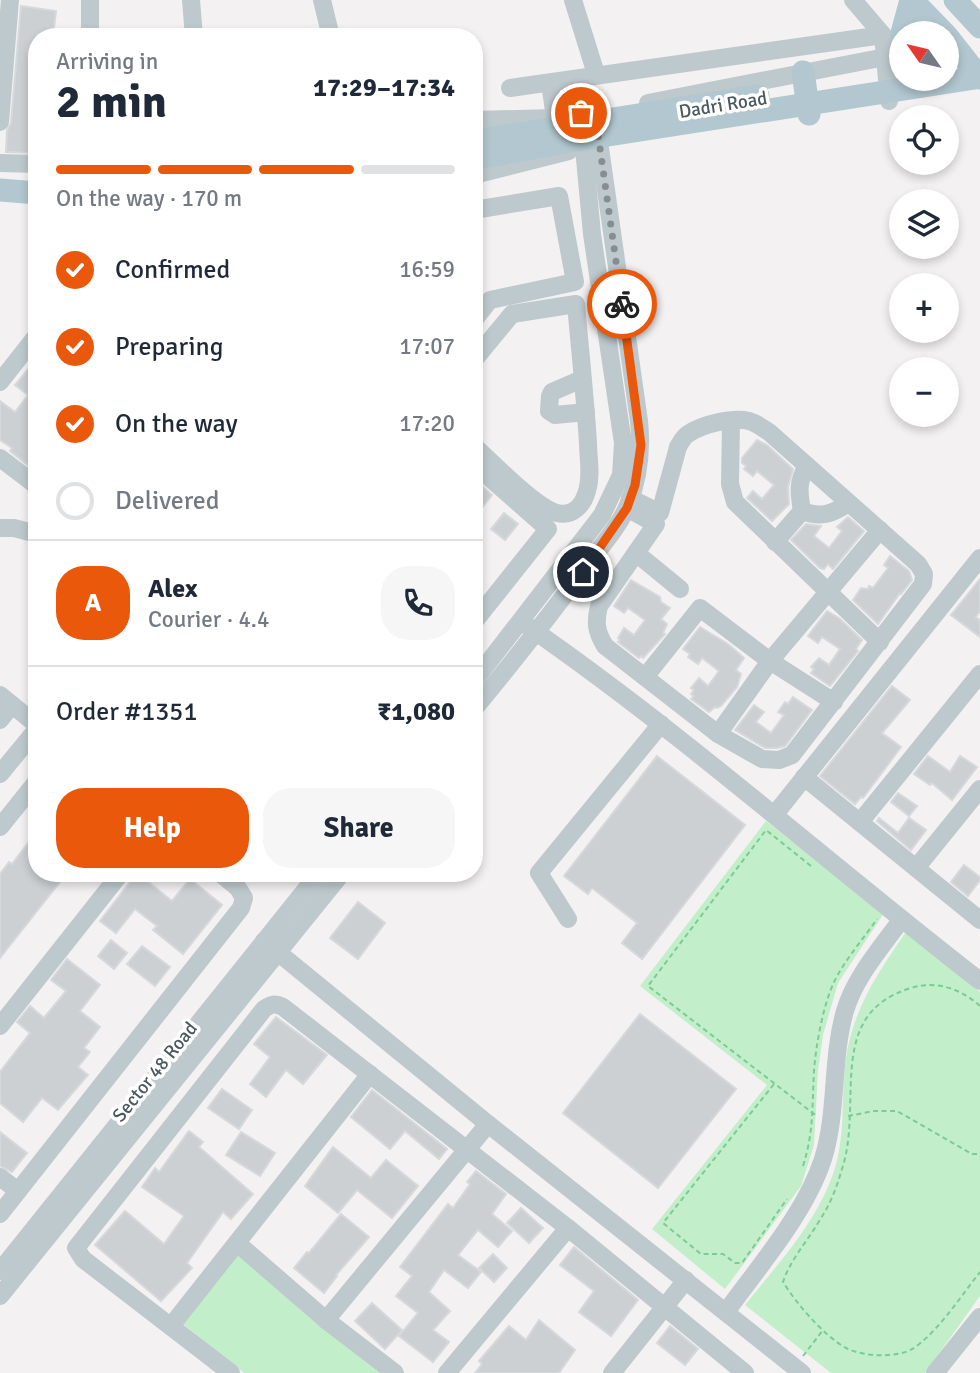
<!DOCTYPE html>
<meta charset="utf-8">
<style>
body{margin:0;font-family:Signika,sans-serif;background:#f6f6f7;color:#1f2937;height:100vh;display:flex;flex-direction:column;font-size:26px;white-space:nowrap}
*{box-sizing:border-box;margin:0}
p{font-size:23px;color:#747a83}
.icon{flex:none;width:38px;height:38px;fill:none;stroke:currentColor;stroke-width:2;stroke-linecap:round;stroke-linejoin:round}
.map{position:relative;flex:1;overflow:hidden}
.panel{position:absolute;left:28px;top:28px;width:455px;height:854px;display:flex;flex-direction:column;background:#fff;border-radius:28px;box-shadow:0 4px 10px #0003}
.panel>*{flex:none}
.needle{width:46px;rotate:304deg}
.controls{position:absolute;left:889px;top:21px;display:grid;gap:14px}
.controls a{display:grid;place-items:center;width:70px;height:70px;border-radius:50%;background:#fff;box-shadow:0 4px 10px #0003;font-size:35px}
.pin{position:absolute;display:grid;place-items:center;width:60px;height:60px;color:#fff;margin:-30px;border:4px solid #fff;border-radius:50%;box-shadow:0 2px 7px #0007}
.courier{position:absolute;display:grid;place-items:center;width:70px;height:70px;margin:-35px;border:5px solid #ea580c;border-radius:50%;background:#fff;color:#222;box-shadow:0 2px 9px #0007}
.head em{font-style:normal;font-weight:800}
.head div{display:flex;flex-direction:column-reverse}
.head{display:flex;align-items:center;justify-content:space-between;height:119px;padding:0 28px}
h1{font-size:46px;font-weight:800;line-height:52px}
.bar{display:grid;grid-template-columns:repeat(4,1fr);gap:10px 7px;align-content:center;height:84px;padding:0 28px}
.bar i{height:9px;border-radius:5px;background:#e0e1e3}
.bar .selected{background:#ea580c}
.bar p{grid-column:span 4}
.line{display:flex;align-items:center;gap:18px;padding:0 28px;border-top:2px solid #e0e1e3}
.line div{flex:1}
.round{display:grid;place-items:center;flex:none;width:74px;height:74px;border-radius:28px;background:#f6f6f7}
ol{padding:0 28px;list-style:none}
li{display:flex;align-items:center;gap:21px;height:77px}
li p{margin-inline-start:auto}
li .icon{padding:7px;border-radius:50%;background:#ea580c;color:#fff;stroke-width:4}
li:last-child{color:#747a83}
li i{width:38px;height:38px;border:4px solid #e0e1e3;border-radius:50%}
.button{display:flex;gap:14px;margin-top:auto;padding:14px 28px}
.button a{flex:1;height:80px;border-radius:28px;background:#ea580c;color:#fff;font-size:28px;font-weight:800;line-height:80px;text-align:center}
.button a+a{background:#f6f6f7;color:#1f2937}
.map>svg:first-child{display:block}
.green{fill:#c3eeca}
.building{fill:#ccd0d3;stroke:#d6d9dc;stroke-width:2}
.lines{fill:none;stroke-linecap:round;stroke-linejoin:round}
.path{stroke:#7bcc93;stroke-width:2;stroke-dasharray:5 3.5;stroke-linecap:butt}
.minor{stroke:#bec9cd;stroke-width:18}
.major{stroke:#b2c7cf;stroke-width:23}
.major-bridge{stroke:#b2c7cf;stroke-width:23}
.done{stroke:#868e92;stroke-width:7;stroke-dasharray:0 12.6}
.route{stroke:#ea580c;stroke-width:9}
.labels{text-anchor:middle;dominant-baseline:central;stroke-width:7;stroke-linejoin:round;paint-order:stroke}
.street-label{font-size:19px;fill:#4a595e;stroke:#fff}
</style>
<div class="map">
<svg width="980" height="1373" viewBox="0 0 980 1373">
<rect width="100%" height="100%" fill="#f4f1f2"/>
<!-- green -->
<g class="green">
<path d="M766 821 884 913 838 983 823 1035 818 1071 814 1145 801 1186 725 1289 652 1229 767 1085 640 986Z"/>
<path d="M906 932 980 992V1296L925 1373H831L745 1305C776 1266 811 1229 830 1182 846 1145 841 1105 845 1066 851 1012 876 975 906 932Z"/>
<path d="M238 1255 383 1373H244L183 1324Z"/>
</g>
<!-- building -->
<g class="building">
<path d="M21 6 56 11 53 36 37 34V153L6 152 7 130 11 123Z"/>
<path d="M37 358V466L34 470 10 451 12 448 0 440V401L15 412 28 395 15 385Z"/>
<path d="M757 440 767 445 793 469 788 487 789 504 772 521 747 498 753 491 762 499 774 485 757 471 753 476 744 469 746 466 742 463V458Z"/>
<path d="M474 479 492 495 481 509 474 503Z"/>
<path d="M504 513 518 524 505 540 491 529Z"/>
<path d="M848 517 864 531 833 569 828 564 824 569 820 568 791 540 806 524 821 526 814 536 829 548 842 531 837 527Z"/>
<path d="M890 556 909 571 912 580 901 594 900 593 878 624 853 600 861 588 868 589 869 586 873 588 888 568 884 565Z"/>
<path d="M980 579V611L976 617 980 620V637L951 615Z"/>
<path d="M631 580 660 597 661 602 670 608 661 619 667 624 663 633 665 634 643 658 641 656 639 658 618 642 620 640 618 638 624 628 634 635 645 620 628 608 624 613 614 606Z"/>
<path d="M827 611 839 618 862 640 856 649 858 651 830 686 811 673 814 669 811 667 819 658 829 665 840 649 822 637 818 643 808 636Z"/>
<path d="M700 627 728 644 744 658 736 670 741 674 737 687 721 706 717 708 715 707 709 712 691 699 694 696 691 694 694 690 691 688 699 678 708 686 719 671 702 658 698 664 688 657 690 654 683 649Z"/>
<path d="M892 686 910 700 882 733 901 747 863 798 861 797 855 804 820 776Z"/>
<path d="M793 697 812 710 785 746 777 748H765L735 730 754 705 764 712 756 722 771 733 784 715 778 712 785 702 788 704Z"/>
<path d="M657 756 745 825 642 959 622 943 637 923 592 888 588 894 564 876Z"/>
<path d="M928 756 950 772 960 756 977 767 952 800 932 783 930 785 914 774Z"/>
<path d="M898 793 917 806 909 816 891 802Z"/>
<path d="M879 818 898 833 909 818 926 830 911 850 877 821Z"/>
<path d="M31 839 37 844V873H67L0 958V874L9 862 12 864Z"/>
<path d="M964 865 980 877V880L968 896 951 882Z"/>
<path d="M137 873 172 901 190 879 222 905 183 954 153 930 157 926 135 909 116 933 100 921Z"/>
<path d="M358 902 385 923 358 959 330 938Z"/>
<path d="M111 940 127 953 114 969 98 956Z"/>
<path d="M142 946 170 967 155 986 127 964Z"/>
<path d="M67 959 100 985 80 1011 100 1027 84 1048 90 1052 78 1067 88 1075 58 1110 42 1098 23 1122 0 1103V1072L30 1033 17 1022 30 1006 44 1018 66 991 51 980Z"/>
<path d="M640 1014 736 1089 658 1188 563 1113Z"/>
<path d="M276 1017 327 1055 303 1084 286 1070 266 1097 250 1084 270 1057 254 1044Z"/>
<path d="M222 1089 252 1110 239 1129 208 1108Z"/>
<path d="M372 1090 447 1149 439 1159 405 1131 390 1149 351 1117Z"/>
<path d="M189 1131 203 1142 199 1147 253 1194 231 1219 223 1212 187 1263 192 1268 161 1301 95 1245 125 1211 164 1244 184 1216 142 1187 155 1168 159 1172Z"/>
<path d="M0 1132 27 1153 12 1172 0 1166Z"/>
<path d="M241 1132 275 1153 260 1176 226 1155Z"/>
<path d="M333 1147 371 1178 386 1160 418 1186 392 1218 357 1190 338 1213 305 1186Z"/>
<path d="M476 1171 506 1194 492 1214 512 1231 498 1247 478 1230 458 1255 481 1272 468 1288 444 1270 429 1292 450 1311 433 1330 449 1342 433 1362 399 1336 418 1313 396 1296 412 1276 400 1267 448 1204 453 1208 470 1184 467 1182Z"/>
<path d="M521 1208 543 1228 529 1243 507 1223Z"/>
<path d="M341 1214 369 1237 336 1275 337 1276 324 1293 294 1268 307 1252 309 1253Z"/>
<path d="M574 1247 638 1300 611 1336 579 1312 594 1291 560 1265Z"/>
<path d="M493 1254 507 1268 494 1282 479 1268Z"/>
<path d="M372 1303 402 1330 385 1349 355 1321Z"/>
<path d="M539 1320 575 1350 559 1373H475L482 1364 479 1361 509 1326 526 1340Z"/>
<path d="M670 1326 698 1349 685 1365 657 1343Z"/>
</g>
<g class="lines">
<!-- path -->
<g class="path">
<path d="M811 866 766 830 648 986 814 1114 818 1115"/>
<path d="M980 1006C961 989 937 980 911 988 824 1014 864 1103 842 1169 837 1186 831 1203 821 1218 808 1241 791 1258 783 1282 796 1303 824 1336 846 1348 858 1354 874 1356 888 1355 899 1354 908 1353 918 1345 942 1326 961 1296 980 1272"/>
<path d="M774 1084 663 1223 701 1254H723L735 1263H742L787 1199"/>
<path d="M848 1116 874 1111H897L972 1154H980"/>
<path d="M803 1166C814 1131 812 1107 814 1071 816 1044 823 1006 834 982 844 961 864 938 877 919"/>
<path d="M803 1356 823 1330"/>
</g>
<!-- minor -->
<g class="minor">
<path d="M191 0 194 37"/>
<path d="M322 0 331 37"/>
<path d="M573 0 596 74"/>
<path d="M853 0 883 35 889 101"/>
<path d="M90 37V0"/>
<path d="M550 83 555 118"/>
<path d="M510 88 883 35"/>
<path d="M648 103 901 54"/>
<path d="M474 120 555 118 568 115"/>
<path d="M0 122 10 0"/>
<path d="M0 163 37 164"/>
<path d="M474 175 569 151"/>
<path d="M474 210 559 196 575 282 490 300 474 320"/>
<path d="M474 360 512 314 576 304C580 350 585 396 588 443 588 458 592 475 587 491 583 505 573 517 557 513 536 508 492 462 474 446"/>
<path d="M582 379 552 392 550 396 549 411 555 415 586 412"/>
<path d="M0 382 37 335"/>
<path d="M731 421 730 484 735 502 880 642"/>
<path d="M0 458 37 486"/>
<path d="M474 464 548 529 474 622"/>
<path d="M807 466C797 482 799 493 802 511 821 518 833 514 848 503"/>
<path d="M627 508 656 524 599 606C595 623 596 631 605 646L718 734 762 759 779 760 792 755 923 584 924 574 918 564 769 432C762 428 757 423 749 421 733 417 702 424 688 434 683 437 681 442 678 447L660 513 630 498"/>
<path d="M0 528H14L37 534"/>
<path d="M775 542 802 511"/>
<path d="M636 553 680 589"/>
<path d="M529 627C686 736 829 864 980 981"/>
<path d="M645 677 700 608 770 661 834 702"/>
<path d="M474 681 602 515 621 475 623 443 592 234 582 127"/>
<path d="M0 695 37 725"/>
<path d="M474 709C513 662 550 615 586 567 600 547 619 527 628 505 639 478 642 450 639 421L597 127"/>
<path d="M0 720 12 705"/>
<path d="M718 734 770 661 880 530"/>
<path d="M0 774 37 729"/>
<path d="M804 777 980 920"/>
<path d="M775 814 980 558"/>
<path d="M860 822 980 674"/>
<path d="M0 827 37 781"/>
<path d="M916 868 980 789"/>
<path d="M568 919 539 873 661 724"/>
<path d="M264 941 488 1124 802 1373"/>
<path d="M0 1026 121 873"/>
<path d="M0 1177 18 1191"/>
<path d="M0 1214 241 908 244 898 238 888 220 873"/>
<path d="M237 1243 326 1320 395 1373"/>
<path d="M0 1271 319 873"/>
<path d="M0 1296 342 873"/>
<path d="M726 1312C759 1266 805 1214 823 1159 838 1111 831 1059 845 1011 855 977 881 948 901 920"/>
<path d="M326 1320 488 1124"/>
<path d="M171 1326 370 1074"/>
<path d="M231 1373 83 1259 76 1248 264 1009C271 1004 275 1003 283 1007L568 1228 745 1373"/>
<path d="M447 1373 568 1228"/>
<path d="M612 1373 686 1280"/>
<path d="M935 1373 980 1317"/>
</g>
<!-- major -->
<g class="major">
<path d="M912 0 944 33"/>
<path d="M955 0 980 27"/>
<path d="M902 33 911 0"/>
<path d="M947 36 980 78"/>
<path d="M803 72 809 114"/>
<path d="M0 190 37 193"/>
</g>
<!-- major-bridge -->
<g class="major-bridge">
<path d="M474 141 758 96"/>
<path d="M474 159 570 141 980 77"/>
</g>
</g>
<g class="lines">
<!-- done -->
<path class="done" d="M581 113H595L622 304"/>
<!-- route -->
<path class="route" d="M583 572 627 508 635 485 641 445 622 304"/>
</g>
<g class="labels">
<!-- street labels -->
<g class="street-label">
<text transform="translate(723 105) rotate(-9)">Dadri Road</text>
<text transform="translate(155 1072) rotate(-51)">Sector 48 Road</text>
</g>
</g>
</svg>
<div class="controls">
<a><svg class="needle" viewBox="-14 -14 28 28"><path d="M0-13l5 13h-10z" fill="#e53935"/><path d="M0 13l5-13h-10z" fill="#747a83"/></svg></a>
<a><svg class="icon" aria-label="locate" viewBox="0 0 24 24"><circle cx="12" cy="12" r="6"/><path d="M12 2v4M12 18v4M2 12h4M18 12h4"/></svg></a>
<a><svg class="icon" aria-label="layers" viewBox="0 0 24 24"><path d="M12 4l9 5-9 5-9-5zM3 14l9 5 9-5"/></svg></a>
<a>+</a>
<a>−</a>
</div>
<div class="pin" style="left:581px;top:113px;background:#ea580c"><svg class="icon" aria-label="bag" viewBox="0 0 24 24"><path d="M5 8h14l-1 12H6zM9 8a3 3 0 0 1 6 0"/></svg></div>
<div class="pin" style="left:583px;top:572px;background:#1f2937"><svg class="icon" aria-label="home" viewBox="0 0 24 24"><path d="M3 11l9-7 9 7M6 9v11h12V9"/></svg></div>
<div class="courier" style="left:622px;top:304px"><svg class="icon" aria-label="bike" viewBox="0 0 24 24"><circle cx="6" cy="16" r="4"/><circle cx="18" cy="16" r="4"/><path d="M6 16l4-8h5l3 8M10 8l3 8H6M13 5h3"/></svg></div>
<section class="panel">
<div class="head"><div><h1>2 min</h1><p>Arriving in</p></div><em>17:29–17:34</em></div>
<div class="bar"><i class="selected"></i><i class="selected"></i><i class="selected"></i><i></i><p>On the way · 170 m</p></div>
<ol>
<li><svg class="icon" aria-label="check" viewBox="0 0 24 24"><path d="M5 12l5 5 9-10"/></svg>Confirmed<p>16:59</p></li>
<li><svg class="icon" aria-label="check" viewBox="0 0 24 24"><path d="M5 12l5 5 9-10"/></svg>Preparing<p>17:07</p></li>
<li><svg class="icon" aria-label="check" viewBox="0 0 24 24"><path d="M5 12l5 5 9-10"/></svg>On the way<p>17:20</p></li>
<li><i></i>Delivered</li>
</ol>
<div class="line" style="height:126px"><b class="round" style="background:#ea580c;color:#fff">A</b><div><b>Alex</b><p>Courier · 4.4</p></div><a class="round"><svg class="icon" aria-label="phone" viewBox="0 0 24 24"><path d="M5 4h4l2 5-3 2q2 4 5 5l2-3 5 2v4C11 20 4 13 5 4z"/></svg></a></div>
<div class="line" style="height:91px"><div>Order #1351</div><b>₹1,080</b></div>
<div class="button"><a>Help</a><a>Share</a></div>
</section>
</div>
